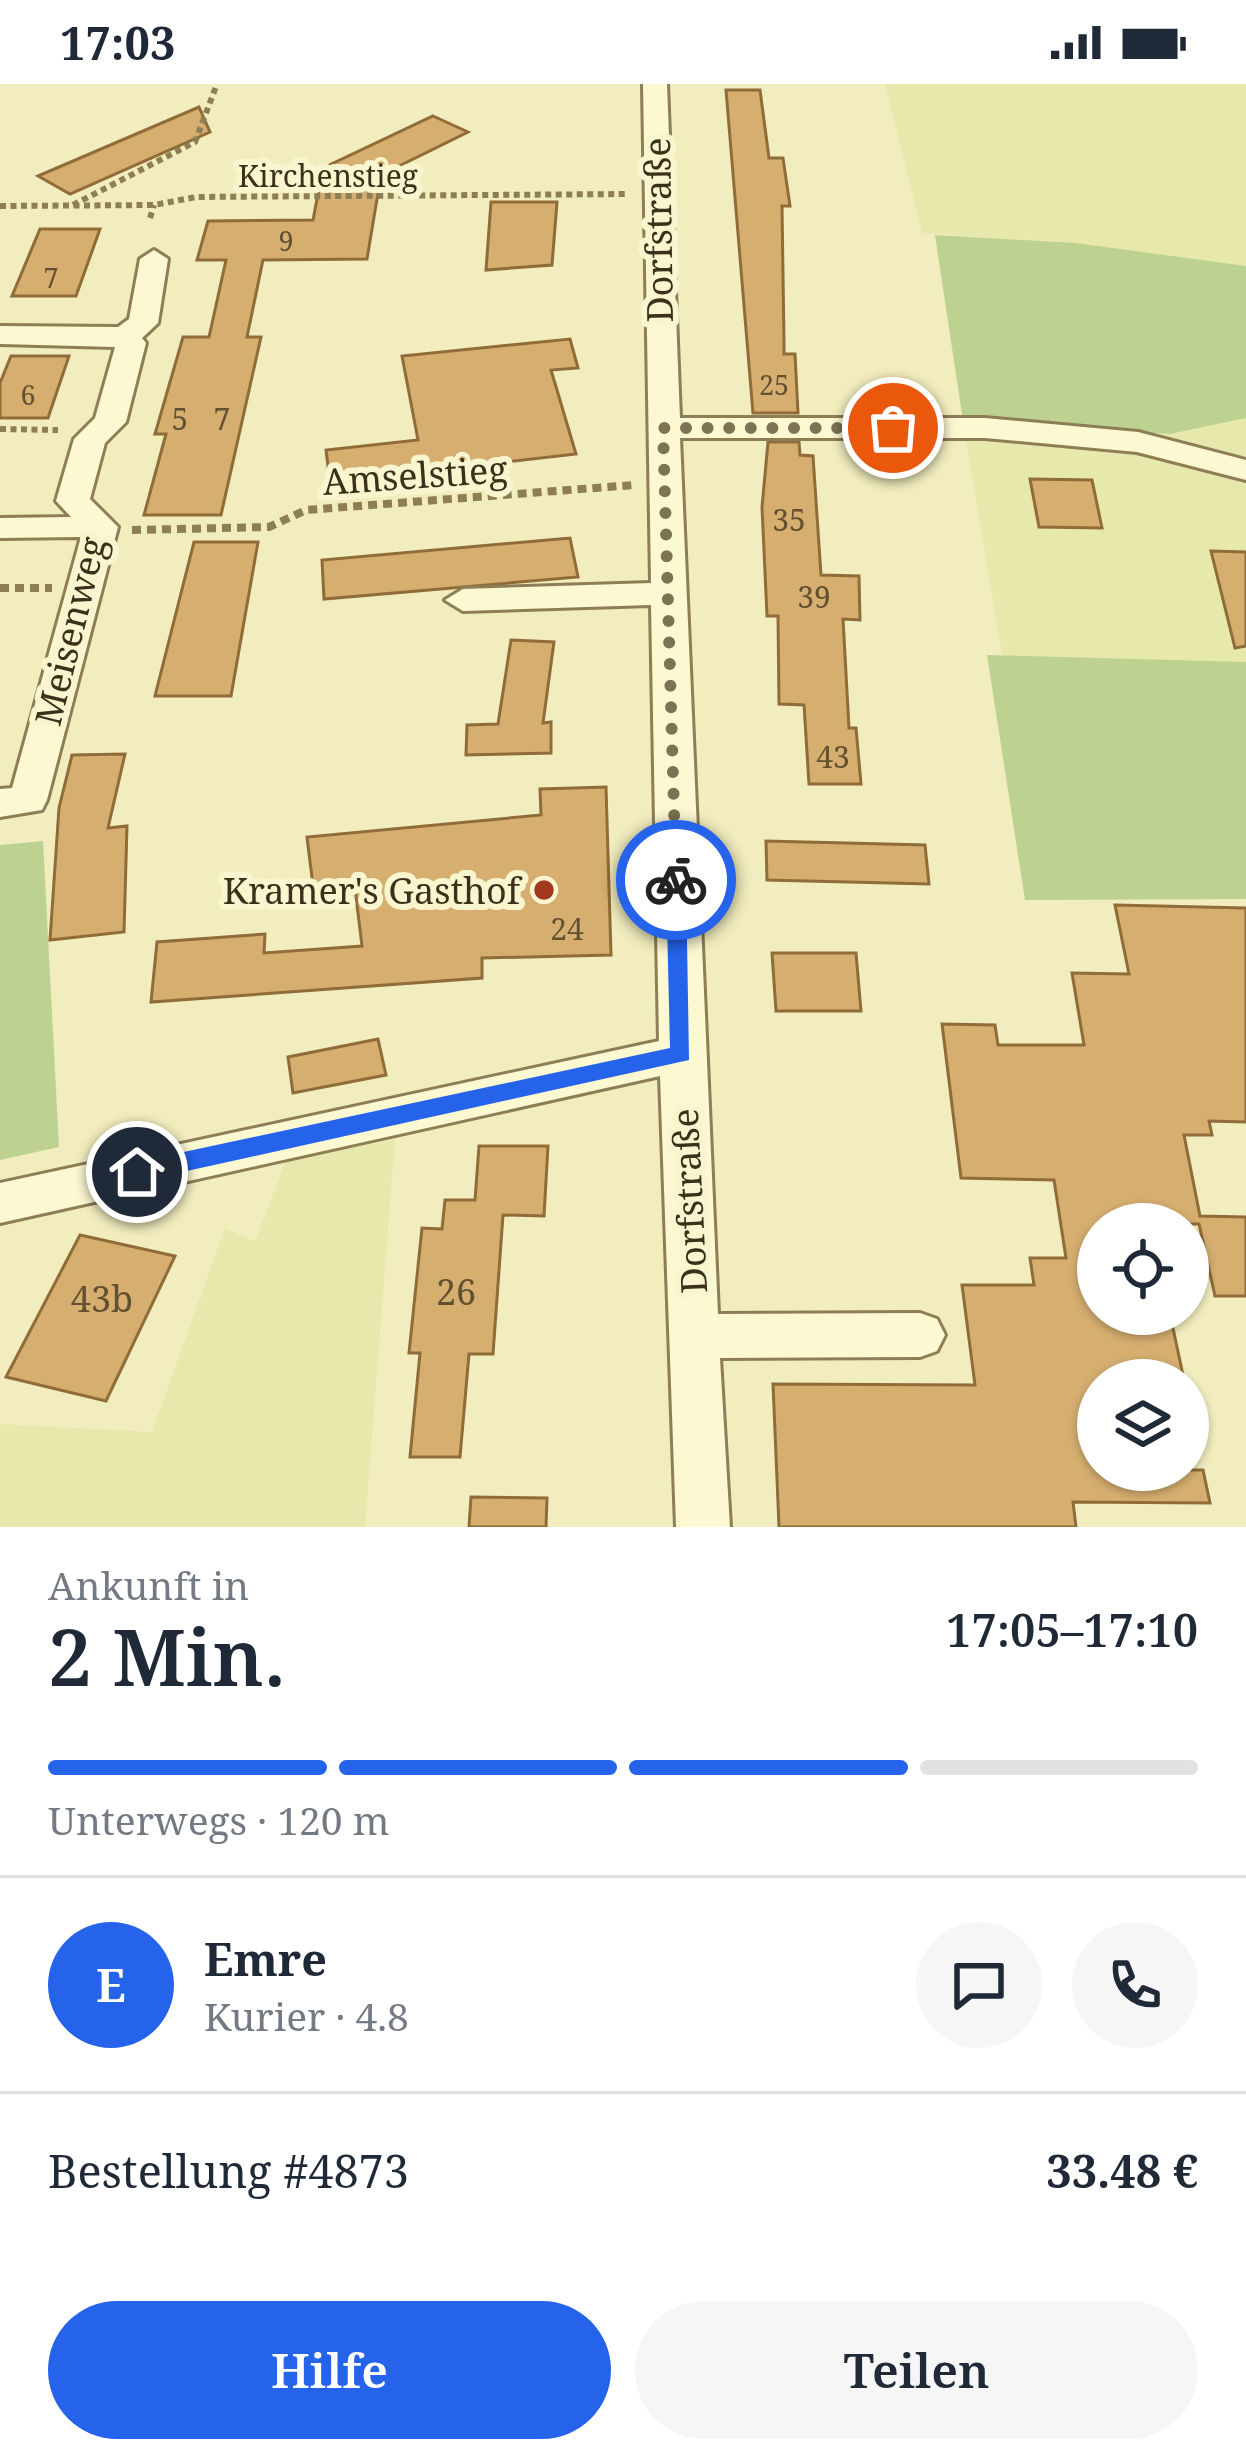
<!DOCTYPE html>
<html lang="de">
<meta charset="utf-8">
<style>
body{margin:0;font-family:"Noto Serif",serif;background:#f6f6f7;color:#1f2937;height:100vh;display:flex;flex-direction:column;font-size:45px;white-space:nowrap}
*{box-sizing:border-box;margin:0}
p{font-size:39px;color:#747a83}
.icon{flex:none;width:66px;height:66px;fill:none;stroke:currentColor;stroke-width:2;stroke-linecap:round;stroke-linejoin:round}
.map{position:relative;height:1443px;overflow:hidden}
.panel{display:flex;flex-direction:column;background:#fff;flex:1}
.panel>*{flex:none}
.tools{position:absolute;left:1077px;top:1119px;display:grid;gap:24px}
.tools a{display:grid;place-items:center;width:132px;height:132px;border-radius:50%;background:#fff;box-shadow:0 3px 9px #0004;font-size:60px}
.pin{position:absolute;display:grid;place-items:center;width:102px;height:102px;color:#fff;margin:-51px;border:6px solid #fff;border-radius:50%;box-shadow:0 3px 12px #0007}
.courier{position:absolute;display:grid;place-items:center;width:120px;height:120px;margin:-60px;border:9px solid #2563eb;border-radius:50%;background:#fff;color:#222;box-shadow:0 3px 15px #0007}
.summary em{font-style:normal;font-weight:600}
.summary div{display:flex;flex-direction:column-reverse}
.summary{display:flex;align-items:center;justify-content:space-between;height:204px;padding:0 48px}
h1{font-size:78px;font-weight:600;line-height:90px}
.bar{display:grid;grid-template-columns:repeat(4,1fr);gap:18px 12px;align-content:center;height:144px;padding:0 48px}
.bar i{height:15px;border-radius:9px;background:#e0e1e3}
.bar .active{background:#2563eb}
.bar p{grid-column:span 4}
.line{display:flex;align-items:center;gap:30px;padding:0 48px;border-top:3px solid #e0e1e3}
.line div{flex:1}
.round{display:grid;place-items:center;flex:none;width:126px;height:126px;border-radius:63px;background:#f6f6f7}
.action{display:flex;gap:24px;margin-top:auto;padding:24px 48px}
.action a{flex:1;height:138px;border-radius:72px;background:#2563eb;color:#fff;font-size:48px;font-weight:600;line-height:138px;text-align:center}
.action a+a{background:#f6f6f7;color:#1f2937}
.status{display:flex;justify-content:space-between;align-items:center;height:84px;padding:0 60px;background:#fff;direction:ltr}
.status svg{height:33px;fill:currentColor}
.map>svg:first-child{display:block}
.farmland{fill:#e6e9ab}
.green{fill:#bdd291}
.building{fill:#d5ae70;stroke:#8f6c38;stroke-width:3}
.lines{fill:none;stroke-linecap:round;stroke-linejoin:round}
.minor-casing{stroke:#8d7e55;stroke-width:6}
.path-far1{stroke:#8d7e55;stroke-width:6;stroke-dasharray:6 4.5;stroke-linecap:butt}
.path{stroke:#8d7e55;stroke-width:8;stroke-dasharray:9 6;stroke-linecap:butt}
.minor{fill:#fcf8d2;fill-rule:evenodd}
.route{fill:#2563eb}
.done{stroke:#7b7354;stroke-width:12;stroke-dasharray:0 21.6}
.poi-dot{fill:#a2381e;stroke:#f9f5cf;stroke-width:4.5}
.labels{text-anchor:middle;dominant-baseline:central;stroke-width:12;stroke-linejoin:round;paint-order:stroke}
.far-number-label{font-size:27px;fill:#625030}
.far-street-label{font-size:30px;fill:#3b311b;stroke:#f9f5cf}
.number-label{font-size:30px;fill:#625030}
.street-label{font-size:36px;fill:#3b311b;stroke:#f9f5cf}
.poi-label{font-size:36px;fill:#3b311b;stroke:#f9f5cf;text-anchor:end}
.near-number-label{font-size:36px;fill:#625030}
</style>
<div class="status"><b>17:03</b><svg viewBox="0 0 49 12"><path d="M0 12V9h3v3zM5 12V6h3v6zM10 12V3h3v9zM15 12V0h3v12zM26 1h20v11H26zM47 4h2v5h-2z"/></svg></div>
<div class="map">
<svg width="1246" height="1443" viewBox="0 0 1246 1443">
<rect width="100%" height="100%" fill="#f2edbe"/>
<!-- farmland -->
<g class="farmland">
<path d="M885 0H1246V182L1076 159 922 149Z"/>
<path d="M1246 334V578L1002 573 963 337 1170 350Z"/>
<path d="M395 1056 365 1443H0V1340L152 1348 225 1144 255 1158 286 1076Z"/>
</g>
<!-- green -->
<g class="green">
<path d="M935 151 1076 159 1246 182V334L1170 350 963 337Z"/>
<path d="M987 571 1246 578V815L1025 816Z"/>
<path d="M43 757 59 1063 0 1076V761Z"/>
</g>
<!-- building -->
<g class="building">
<path d="M726 6H760L769 74H783L790 122H782L784 257V270H795L798 329H753Z"/>
<path d="M199 23 210 48 70 110 38 92Z"/>
<path d="M433 32 468 48 381 91 367 175 263 176 247 253H261L221 431H144L166 350H155L183 253H209L226 176H197L208 137 313 136 323 84Z"/>
<path d="M491 118H557L552 181 486 186Z"/>
<path d="M40 145H100L76 212H12Z"/>
<path d="M570 255 578 284 551 286 576 370 330 398 326 366 418 356 402 272Z"/>
<path d="M11 272H69L48 334H0V299Z"/>
<path d="M768 358H799L800 371 813 372 821 491 859 492 860 536 843 535 849 644H856L861 700H809L804 621 779 620 778 532H767L762 423Z"/>
<path d="M1030 395 1092 396 1102 444 1039 443Z"/>
<path d="M570 454 578 493 324 515 322 476Z"/>
<path d="M194 458H258L231 612H155Z"/>
<path d="M1211 467 1246 468V562L1235 564Z"/>
<path d="M511 556 554 558 543 639 551 638V669L466 671 467 641 498 640Z"/>
<path d="M125 670 108 744 127 742 124 848 50 856 59 724 72 671Z"/>
<path d="M606 703 611 871 482 874V894L151 918 157 858 265 850 264 869 362 862 354 796 313 802 307 753 541 731 540 705Z"/>
<path d="M766 757 925 761 929 800 767 796Z"/>
<path d="M1115 821 1246 824V1038L1209 1037 1212 1051H1184L1200 1132 1246 1133V1212H1215L1199 1140H1098V1230H1170L1184 1296H1098V1386H1203L1210 1419 1073 1418 1076 1443H779L773 1300 975 1301 962 1201H1034L1030 1174H1066L1054 1096 961 1094 942 940 995 941 998 961H1084L1072 889 1129 890Z"/>
<path d="M772 869H856L861 927H776Z"/>
<path d="M378 955 386 991 293 1009 288 973Z"/>
<path d="M479 1062H548L544 1132 503 1131 493 1270H469L460 1373H410L420 1269H409L422 1144 442 1145 445 1116H475Z"/>
<path d="M80 1151 175 1172 106 1317 6 1293Z"/>
<path d="M471 1413 547 1414 546 1443H469Z"/>
</g>
<g class="lines">
<!-- minor casing -->
<g class="minor-casing">
<g id="minor">
<path d="M643 0H667L680 334H985L1138 348 1246 376V396L1137 368 985 354H680L718 1230 920 1229 937 1235 945 1251 937 1267 920 1273 720 1274 730 1443H676L660 992 0 1139V1099L659 957 651 521 463 527 445 516 463 505 651 499Z"/>
<path d="M154 166 168 175 158 239 142 254 146 259 126 338 105 359 90 415 118 443 47 716 42 726 0 733V705L12 704 81 453 0 454V434L71 433 56 417 74 355 95 334 115 263 0 260V242L118 243 129 235 140 175Z"/>
</g>
</g>
<!-- path-far1 -->
<g class="path-far1">
<path d="M73 121 195 58 217 0"/>
<path d="M0 122 154 121 196 113 628 110"/>
<path d="M150 134 154 121"/>
<path d="M0 345 58 346"/>
</g>
<!-- path -->
<g class="path">
<path d="M132 446 269 443 306 426 634 401"/>
<path d="M0 504H52"/>
</g>
<!-- minor -->
<use href="#minor" class="minor"/>
</g>
<!-- route -->
<path class="route" d="M676 789 686 796 689 976 137 1098 129 1095 126 1088 137 1078 670 964 666 796Z"/>
<g class="lines">
<!-- done -->
<path class="done" d="M676 796 663 344H893"/>
</g>
<!-- markers -->
<circle class="poi-dot" cx="544" cy="806" r="12"/>
<g class="labels">
<!-- far-number labels -->
<g class="far-number-label">
<text x="286" y="156">9</text>
<text x="51" y="193">7</text>
<text x="774" y="300">25</text>
<text x="28" y="310">6</text>
</g>
<!-- far-street labels -->
<g class="far-street-label">
<text x="328" y="91">Kirchenstieg</text>
</g>
<!-- number labels -->
<g class="number-label">
<text x="180" y="334">5</text>
<text x="222" y="334">7</text>
<text x="789" y="435">35</text>
<text x="814" y="512">39</text>
<text x="833" y="672">43</text>
<text x="567" y="844">24</text>
</g>
<!-- street labels -->
<g class="street-label">
<text transform="translate(658 146) rotate(-91)">Dorfstraße</text>
<text transform="translate(415 391) rotate(-4)">Amselstieg</text>
<text transform="translate(70 547) rotate(-76)">Meisenweg</text>
<text transform="translate(689 1117) rotate(-93)">Dorfstraße</text>
</g>
<!-- poi labels -->
<g class="poi-label">
<text x="520" y="806">Kramer's Gasthof</text>
</g>
<!-- near-number labels -->
<g class="near-number-label">
<text x="456" y="1207">26</text>
<text x="102" y="1214">43b</text>
</g>
</g>
</svg>
<div class="tools">
<a><svg class="icon" aria-label="locate" viewBox="0 0 24 24"><circle cx="12" cy="12" r="6"/><path d="M12 2v4M12 18v4M2 12h4M18 12h4"/></svg></a>
<a><svg class="icon" aria-label="layers" viewBox="0 0 24 24"><path d="M12 4l9 5-9 5-9-5zM3 14l9 5 9-5"/></svg></a>
</div>
<div class="pin" style="left:893px;top:344px;background:#ea580c"><svg class="icon" aria-label="bag" viewBox="0 0 24 24"><path d="M5 8h14l-1 12H6zM9 8a3 3 0 0 1 6 0"/></svg></div>
<div class="pin" style="left:137px;top:1088px;background:#1f2937"><svg class="icon" aria-label="home" viewBox="0 0 24 24"><path d="M3 11l9-7 9 7M6 9v11h12V9"/></svg></div>
<div class="courier" style="left:676px;top:796px"><svg class="icon" aria-label="bike" viewBox="0 0 24 24"><circle cx="6" cy="16" r="4"/><circle cx="18" cy="16" r="4"/><path d="M6 16l4-8h5l3 8M10 8l3 8H6M13 5h3"/></svg></div>
</div>
<section class="panel">
<div class="summary"><div><h1>2 Min.</h1><p>Ankunft in</p></div><em>17:05–17:10</em></div>
<div class="bar"><i class="active"></i><i class="active"></i><i class="active"></i><i></i><p>Unterwegs · 120 m</p></div>
<div class="line" style="height:216px"><b class="round" style="background:#2563eb;color:#fff">E</b><div><b>Emre</b><p>Kurier · 4.8</p></div><a class="round"><svg class="icon" aria-label="chat" viewBox="0 0 24 24"><path d="M4 5h16v11H9l-5 4z"/></svg></a><a class="round"><svg class="icon" aria-label="phone" viewBox="0 0 24 24"><path d="M5 4h4l2 5-3 2q2 4 5 5l2-3 5 2v4C11 20 4 13 5 4z"/></svg></a></div>
<div class="line" style="height:156px"><div>Bestellung #4873</div><b>33.48 €</b></div>
<div class="action"><a>Hilfe</a><a>Teilen</a></div>
</section>
